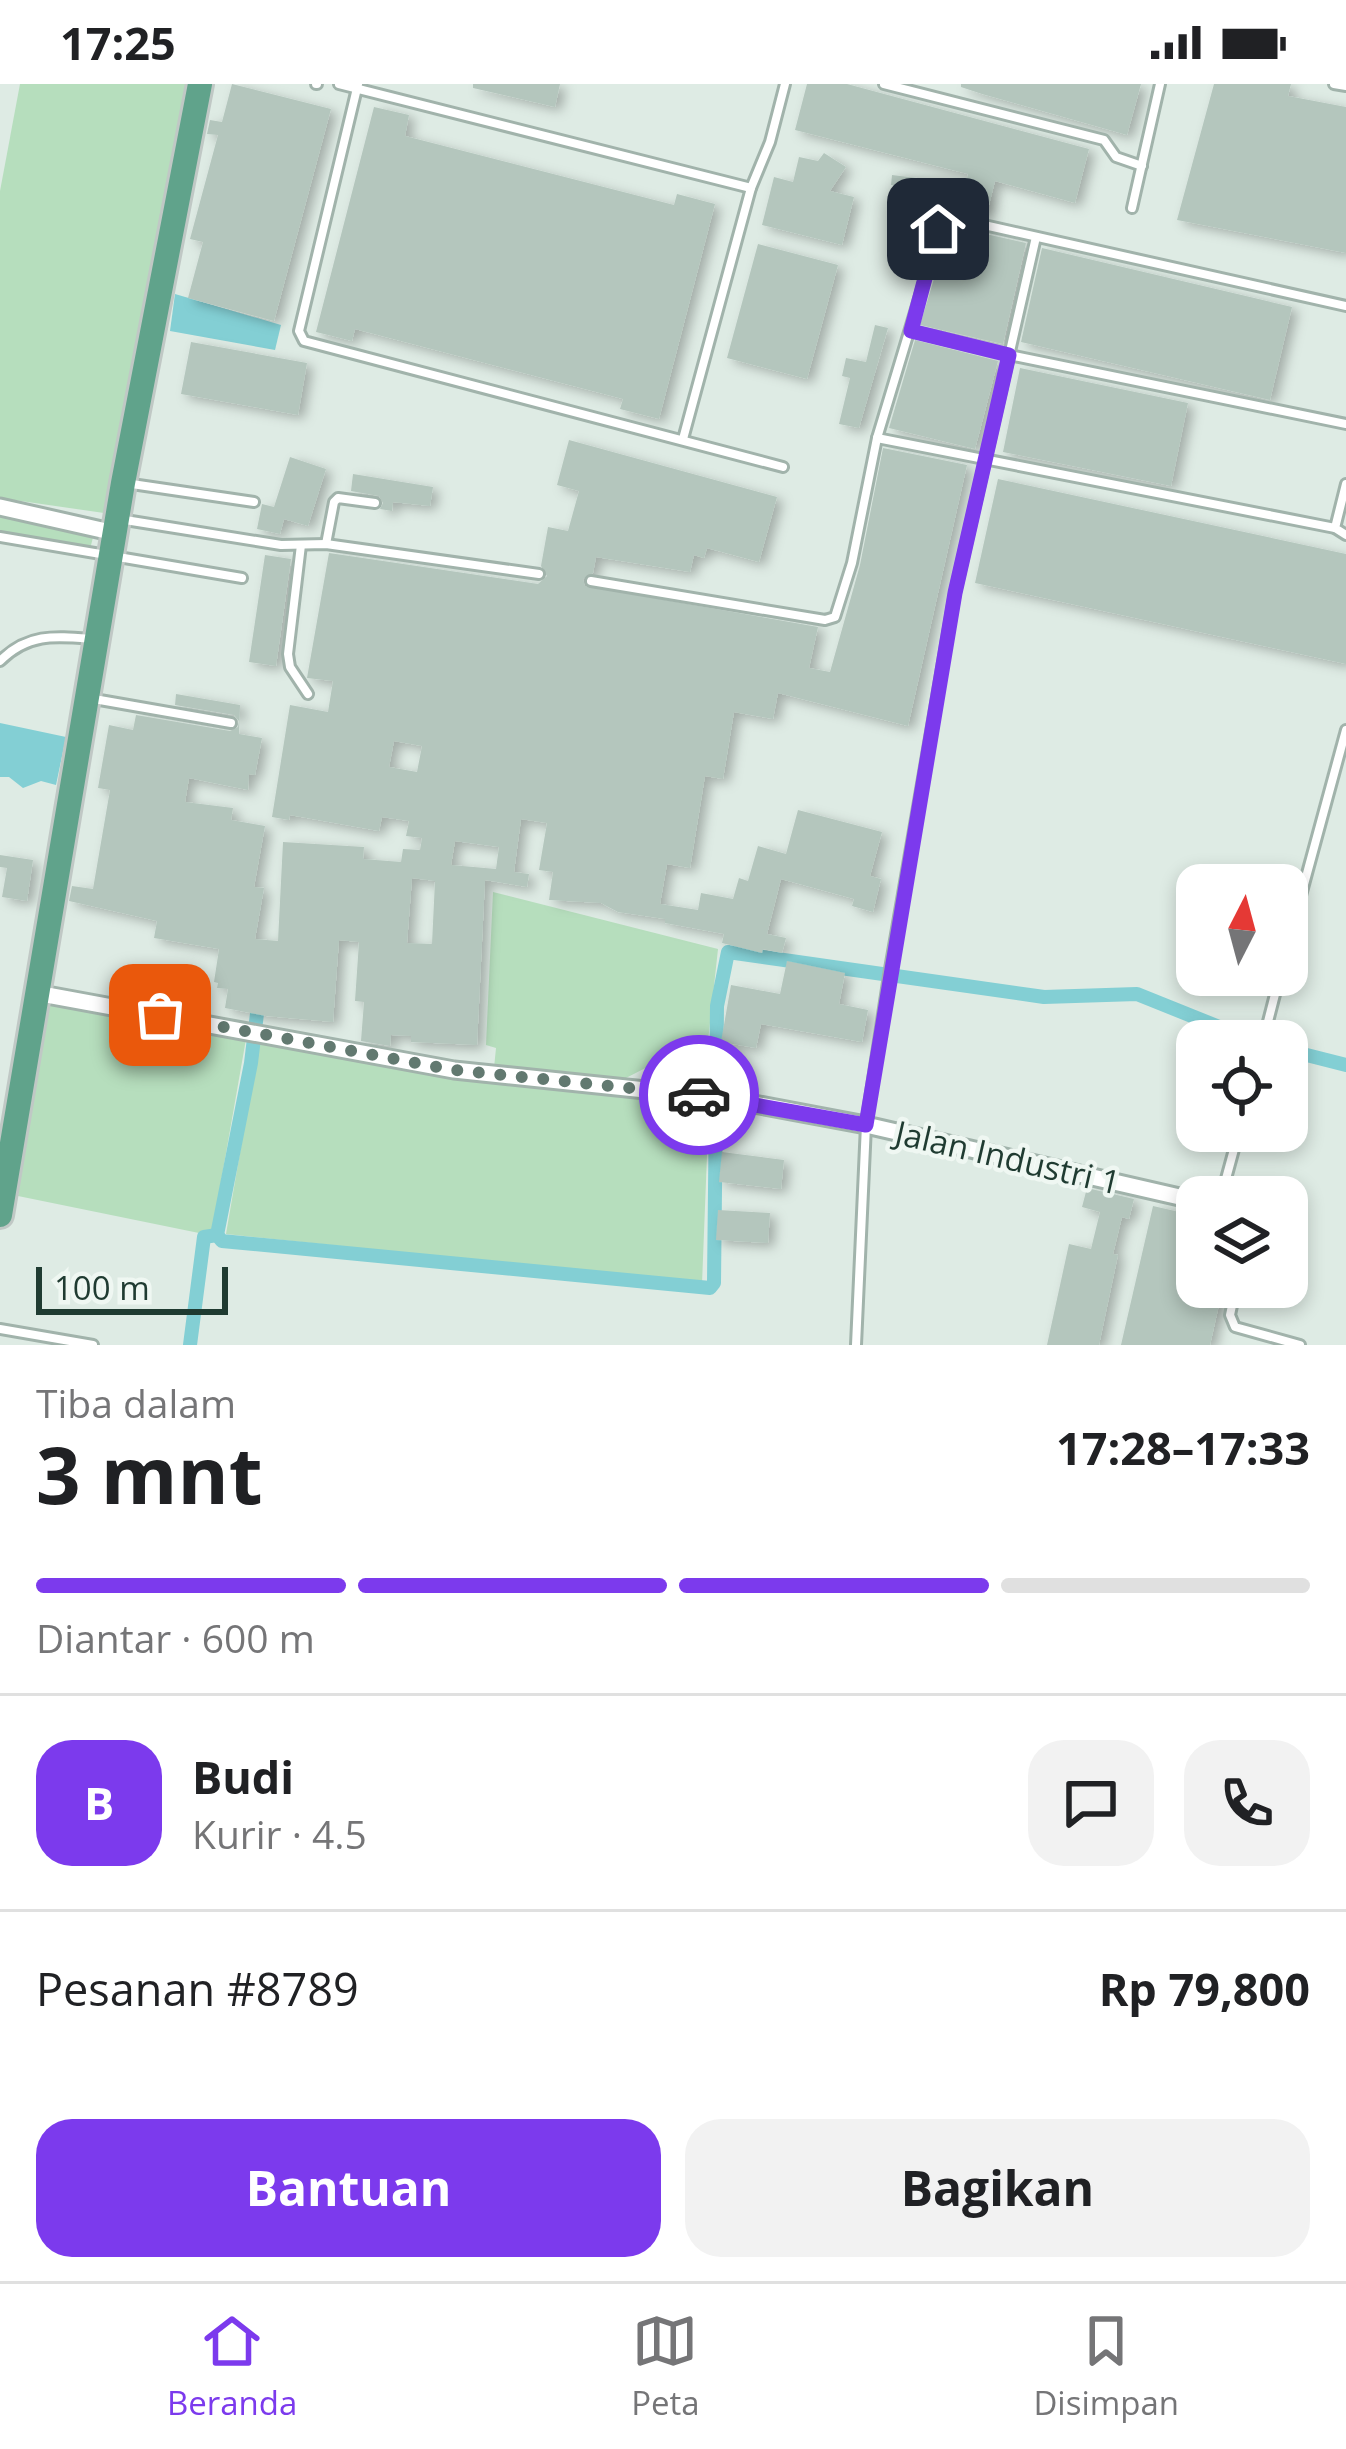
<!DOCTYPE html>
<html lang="id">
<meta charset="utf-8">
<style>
body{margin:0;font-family:"Open Sans",sans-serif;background:#f2f2f2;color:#202124;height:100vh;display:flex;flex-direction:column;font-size:45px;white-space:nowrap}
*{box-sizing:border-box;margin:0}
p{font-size:39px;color:#757577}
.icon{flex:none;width:66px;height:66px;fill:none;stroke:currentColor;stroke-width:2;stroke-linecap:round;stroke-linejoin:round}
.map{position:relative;height:1261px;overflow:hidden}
.panel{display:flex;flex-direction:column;background:#fff;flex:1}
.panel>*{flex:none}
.needle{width:78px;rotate:6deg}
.tools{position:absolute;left:1176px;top:780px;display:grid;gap:24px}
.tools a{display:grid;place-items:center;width:132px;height:132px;border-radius:24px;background:#fff;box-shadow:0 6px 18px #0003;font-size:60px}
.scale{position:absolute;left:36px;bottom:30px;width:192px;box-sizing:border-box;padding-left:12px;border:6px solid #1f3b31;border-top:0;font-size:33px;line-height:42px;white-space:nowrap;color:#1f3b31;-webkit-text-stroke:9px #eff7f2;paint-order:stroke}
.pin{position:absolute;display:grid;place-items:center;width:102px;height:102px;color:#fff;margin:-51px;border-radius:24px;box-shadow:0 6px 18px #0006}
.courier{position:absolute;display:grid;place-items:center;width:120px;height:120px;margin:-60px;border:9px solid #7c3aed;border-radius:50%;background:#fff;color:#222;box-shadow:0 3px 15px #0007}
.head em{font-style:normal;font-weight:700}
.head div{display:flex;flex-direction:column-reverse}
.head{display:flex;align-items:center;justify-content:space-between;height:204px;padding:0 36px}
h1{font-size:78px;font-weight:700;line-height:90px}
.bar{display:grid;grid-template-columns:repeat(4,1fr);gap:18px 12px;align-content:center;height:144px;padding:0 36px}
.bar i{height:15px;border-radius:9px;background:#e0e0e0}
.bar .on{background:#7c3aed}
.bar p{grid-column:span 4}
.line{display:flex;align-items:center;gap:30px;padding:0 36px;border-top:3px solid #e0e0e0}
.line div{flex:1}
.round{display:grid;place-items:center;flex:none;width:126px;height:126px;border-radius:36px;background:#f2f2f2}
.cta{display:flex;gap:24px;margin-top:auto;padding:24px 36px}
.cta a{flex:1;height:138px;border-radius:36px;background:#7c3aed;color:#fff;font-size:48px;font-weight:700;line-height:138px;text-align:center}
.cta a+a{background:#f2f2f2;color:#202124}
.status{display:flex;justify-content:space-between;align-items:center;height:84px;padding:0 60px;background:#fff;direction:ltr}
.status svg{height:33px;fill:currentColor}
.menu{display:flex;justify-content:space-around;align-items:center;height:168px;border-top:3px solid #e0e0e0;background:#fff;font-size:33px;color:#757577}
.menu a{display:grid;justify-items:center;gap:6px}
.menu .on{color:#7c3aed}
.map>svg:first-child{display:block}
.green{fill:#b6debd}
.water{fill:#83cfd4}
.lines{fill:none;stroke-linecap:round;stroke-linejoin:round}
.canal{stroke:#83cfd4;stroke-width:14}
.building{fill:#b4c6bd;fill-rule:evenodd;filter:url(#shadow)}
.service-casing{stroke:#a1b3ab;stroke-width:14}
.minor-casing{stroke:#a1b3ab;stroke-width:21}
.primary-casing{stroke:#c0c8c5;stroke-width:30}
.service{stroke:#fff;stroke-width:8}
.minor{stroke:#fff;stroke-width:15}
.primary{stroke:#60a38b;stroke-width:24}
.done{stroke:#627970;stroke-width:12;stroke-dasharray:0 21.6}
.route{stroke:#7c3aed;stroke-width:15}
.labels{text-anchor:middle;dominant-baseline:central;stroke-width:9;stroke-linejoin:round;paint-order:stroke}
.street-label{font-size:33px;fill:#1f3b31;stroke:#eff7f2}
</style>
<div class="status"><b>17:25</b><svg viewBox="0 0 49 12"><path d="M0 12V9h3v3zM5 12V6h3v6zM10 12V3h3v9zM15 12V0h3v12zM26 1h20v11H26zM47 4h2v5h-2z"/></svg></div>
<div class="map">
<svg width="1346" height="1261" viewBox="0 0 1346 1261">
<defs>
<filter id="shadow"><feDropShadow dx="6" dy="4" stdDeviation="6" flood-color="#0004"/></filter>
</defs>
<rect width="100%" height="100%" fill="#deebe4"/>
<!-- green -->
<g class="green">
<path d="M20 0H186L162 150 104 429 0 414V107Z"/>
<path d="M0 421 97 438 90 465 0 449Z"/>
<path d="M493 808 718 865 706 976H661L624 995 494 984 496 964 486 961Z"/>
<path d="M46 919 246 955 212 1149H199L18 1112Z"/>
<path d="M259 958 470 995 709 1020 702 1200 226 1150Z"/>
</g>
<!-- water -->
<g class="water">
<path d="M175 210 281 241 275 266 170 247Z"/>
<path d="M0 639 66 653 56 701 41 697 23 704 9 693H0Z"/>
</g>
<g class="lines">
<!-- canal -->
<g class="canal">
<path d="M1287 966 1346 981"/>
<path d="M217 1151 222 1157 710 1204 714 1199 717 922 728 868 1044 913 1137 910 1254 957"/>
<path d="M190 1261 204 1153 217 1151 251 979 259 913"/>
</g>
</g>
<!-- building -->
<g class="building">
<path d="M232 0 331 25 274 237 188 214 203 158 190 155 218 51 207 50 210 36 222 38Z"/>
<path d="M473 0H560L555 23 473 4Z"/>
<path d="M807 0H847L1089 65 1075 119 995 97 987 129 961 124 968 90 795 46Z"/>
<path d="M961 0H1141L1127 51 982 10 961 3Z"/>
<path d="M1214 0H1291L1288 12 1346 23V169L1177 136Z"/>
<path d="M374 23 409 31 405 52 674 121 677 110 715 120 659 335 620 325 623 315 355 245 352 257 316 248Z"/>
<path d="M824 69 846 83 830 107 854 113 842 161 762 141 774 93 793 98 799 73 818 77Z"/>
<path d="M892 91 941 97 937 119 924 116 925 112 906 109 907 103 891 101Z"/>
<path d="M950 142 1026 159 1003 260 920 241Z"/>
<path d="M758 160 838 181 807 295 727 274Z"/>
<path d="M1042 164 1292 223 1270 316 1021 258Z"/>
<path d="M875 241 888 244 859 344 839 340 850 294 842 292 846 274 866 278Z"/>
<path d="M915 256 998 277 975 365 889 344Z"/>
<path d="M191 258 307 279 298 331 181 310Z"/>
<path d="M1020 284 1188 319 1171 402 1003 368Z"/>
<path d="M569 356 777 413 759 478 707 464 704 474 694 471 690 488 596 473 593 489 583 495 585 502 818 543 809 584 830 588 860 481 883 364 967 381 908 642 778 609 773 635 734 628 723 695 705 692 690 784 667 780 660 820 698 826 701 809 733 815 739 794 748 797 758 762 786 770 798 726 882 748 870 792 881 795 873 828 852 822 854 815 781 795 767 850 786 854 782 869 763 865 762 869 722 859 724 850 665 839V835L618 828 601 819 549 816 553 788 539 786 547 739 521 735 514 788 529 790 527 803 485 796 477 961 411 958V952L391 951 390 962 361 957 364 918 355 917 359 858 339 856 333 938 266 932 225 924 228 905 217 904 218 899 214 898 219 865 154 854 157 837 69 817 72 802 93 805 110 706 98 704 109 641 133 646 136 631 230 647 238 643 239 637 234 631 175 621 176 610 240 621 239 650 262 654 255 691 249 690 248 706 189 694 185 718 233 724 231 736 265 742 254 803 264 804 255 855 278 857 283 758 364 763 363 775 401 778 403 765 420 766 422 754 406 752 409 737 382 733 379 747 290 731 289 736 272 733 290 621 328 628 333 597 307 594 329 469 538 500 547 492 541 482 548 443 568 447 579 407 557 401ZM394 657 422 662 417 688 389 683ZM455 757 499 763 496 785 451 781ZM412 794 435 797 432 860 407 859Z"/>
<path d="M290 373 326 385 308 442 284 435 280 450 257 445 262 420 274 423Z"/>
<path d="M353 390 433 403 430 422 393 418 392 427 380 425 383 419 379 412 351 407Z"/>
<path d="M998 395 1346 470V580L975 499Z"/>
<path d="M265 471 291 475 276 582 249 578Z"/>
<path d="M0 771 33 776 27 817 2 813 7 784 0 783Z"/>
<path d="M787 877 845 889 839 920 868 926 862 958 761 940 756 964 721 958 731 901 780 910Z"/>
<path d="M722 1068 784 1076 781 1105 719 1098Z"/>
<path d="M1087 1104 1134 1115 1129 1135 1122 1133 1113 1170 1118 1171 1099 1261H1047L1069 1160 1091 1165 1100 1128 1082 1123Z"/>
<path d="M1153 1122 1197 1132V1203H1223L1210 1261H1121Z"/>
<path d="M718 1126 770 1129 768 1159 716 1156Z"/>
</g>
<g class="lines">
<!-- service casing -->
<g class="service-casing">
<g id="service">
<path d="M316 0H317"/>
<path d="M339 0 751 104"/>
<path d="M358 0 299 247 304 257 783 383"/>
<path d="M884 0 1104 56 1116 73 1142 82"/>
<path d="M1334 0 1346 2"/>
<path d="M1132 124 1160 0"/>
<path d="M911 247 1009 271 1346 340"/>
<path d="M877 354 1335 444"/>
<path d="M683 355 751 104 770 58 785 0"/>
<path d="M125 399 254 418"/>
<path d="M1346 400 1335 444 1346 451"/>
<path d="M119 435 281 461 326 460 539 490"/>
<path d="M0 453 242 494"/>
<path d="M326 460 334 418 338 414 375 419"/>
<path d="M301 461 288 570 290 583 308 610"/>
<path d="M591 497 825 536 835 533 852 479 877 354 944 132 1346 222"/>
<path d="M0 577C28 549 55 552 92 555"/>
<path d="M94 615 231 639"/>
<path d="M1287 863 1346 646"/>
<path d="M1263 957 1280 891"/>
<path d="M1221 1113 1239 1047"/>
<path d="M1236 1203 1230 1231 1235 1243 1300 1261"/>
<path d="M0 1245 93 1261"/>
<path d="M856 1261 866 1041 890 885 955 509 1036 153"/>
</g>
</g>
<!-- minor casing -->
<g class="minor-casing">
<g id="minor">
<path d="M0 423 115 449"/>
<path d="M36 909 454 986 722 1014 866 1041 1197 1117"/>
</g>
</g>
<!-- primary casing -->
<g class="primary-casing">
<path id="primary" d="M0 1131 123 399 200 0"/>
</g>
<!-- service -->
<use href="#service" class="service"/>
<!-- minor -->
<use href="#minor" class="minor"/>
<!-- primary -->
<use href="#primary" class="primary"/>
</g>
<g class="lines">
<!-- done -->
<path class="done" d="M160 931 454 986 699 1011"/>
<!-- route -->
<path class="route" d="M699 1011 866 1041 955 509 1009 271 911 247 938 145"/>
</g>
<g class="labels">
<!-- street labels -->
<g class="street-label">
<text transform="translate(1008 1073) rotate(13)">Jalan Industri 1</text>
</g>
</g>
</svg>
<div class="tools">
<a><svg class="needle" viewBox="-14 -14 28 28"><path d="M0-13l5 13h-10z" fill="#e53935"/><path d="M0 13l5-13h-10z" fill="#757577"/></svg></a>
<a><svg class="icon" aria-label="locate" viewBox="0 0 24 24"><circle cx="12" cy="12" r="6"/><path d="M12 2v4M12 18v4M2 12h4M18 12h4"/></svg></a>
<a><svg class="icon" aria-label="layers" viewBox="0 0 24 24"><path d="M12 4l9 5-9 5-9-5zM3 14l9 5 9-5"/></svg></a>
</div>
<div class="scale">100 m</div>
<div class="pin" style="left:160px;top:931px;background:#ea580c"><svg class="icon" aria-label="bag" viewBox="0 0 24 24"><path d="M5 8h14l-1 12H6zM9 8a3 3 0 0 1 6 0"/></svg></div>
<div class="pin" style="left:938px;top:145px;background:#1f2937"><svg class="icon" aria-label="home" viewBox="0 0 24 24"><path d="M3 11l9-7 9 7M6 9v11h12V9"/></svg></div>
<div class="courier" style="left:699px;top:1011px"><svg class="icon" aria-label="car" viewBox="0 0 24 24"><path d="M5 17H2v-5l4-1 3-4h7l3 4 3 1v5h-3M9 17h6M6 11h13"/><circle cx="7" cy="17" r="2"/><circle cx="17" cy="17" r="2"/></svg></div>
</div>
<section class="panel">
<div class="head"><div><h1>3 mnt</h1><p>Tiba dalam</p></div><em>17:28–17:33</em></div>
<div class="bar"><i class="on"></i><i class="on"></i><i class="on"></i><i></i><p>Diantar · 600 m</p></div>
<div class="line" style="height:216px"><b class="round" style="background:#7c3aed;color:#fff">B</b><div><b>Budi</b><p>Kurir · 4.5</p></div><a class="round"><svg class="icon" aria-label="chat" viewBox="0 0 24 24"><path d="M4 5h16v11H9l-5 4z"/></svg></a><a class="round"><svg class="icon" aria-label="phone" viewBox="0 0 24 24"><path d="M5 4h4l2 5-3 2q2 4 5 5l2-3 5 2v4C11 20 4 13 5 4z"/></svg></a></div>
<div class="line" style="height:156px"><div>Pesanan #8789</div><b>Rp 79,800</b></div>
<div class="cta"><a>Bantuan</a><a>Bagikan</a></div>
</section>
<nav class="menu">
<a class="on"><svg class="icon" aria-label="home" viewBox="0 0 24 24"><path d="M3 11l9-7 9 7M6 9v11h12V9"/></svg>Beranda</a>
<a><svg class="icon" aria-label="map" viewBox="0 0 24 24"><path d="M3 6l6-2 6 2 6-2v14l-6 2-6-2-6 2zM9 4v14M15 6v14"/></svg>Peta</a>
<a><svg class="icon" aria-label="saved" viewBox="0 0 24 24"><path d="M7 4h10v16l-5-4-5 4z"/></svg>Disimpan</a>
</nav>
